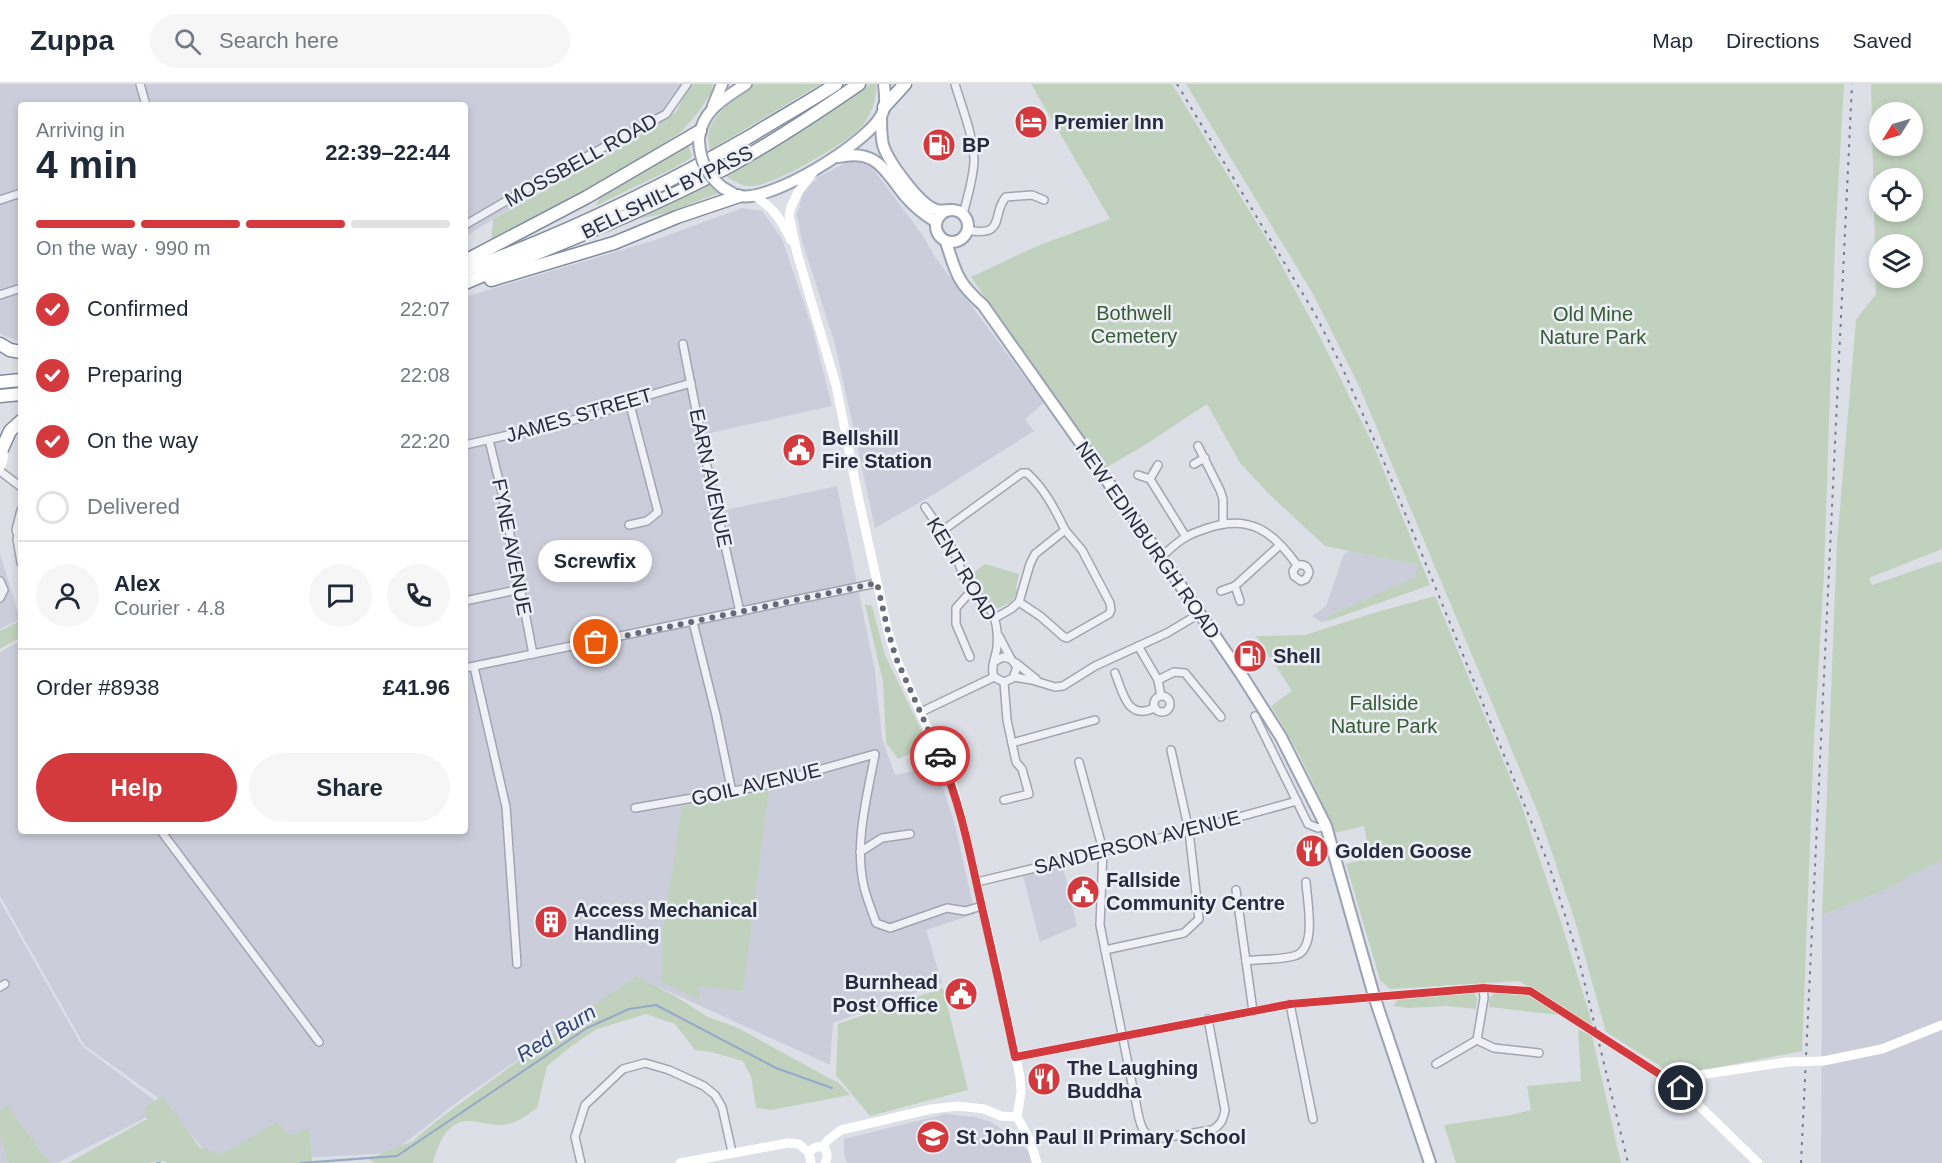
<!DOCTYPE html>
<meta charset="utf-8">
<style>
body{margin:0;font-family:Helvetica,sans-serif;background:#f6f6f7;color:#1f2937;height:100vh;display:flex;flex-direction:column;font-size:22px;white-space:nowrap}
*{box-sizing:border-box;margin:0}
p{font-size:20px;color:#747a83}
.icon{flex:none;width:33px;height:33px;fill:none;stroke:currentColor;stroke-width:2;stroke-linecap:round;stroke-linejoin:round}
.map{position:relative;flex:1;overflow:hidden}
.panel{position:absolute;left:18px;top:18px;width:450px;height:732px;display:flex;flex-direction:column;background:#fff;border-radius:6px;box-shadow:0 3px 9px #0003}
.panel>*{flex:none}
.needle{width:39px;rotate:233deg}
.controls{position:absolute;left:1869px;top:18px;display:grid;gap:12px}
.controls a{display:grid;place-items:center;width:54px;height:54px;border-radius:50%;background:#fff;box-shadow:0 3px 9px #0003;font-size:30px}
.pin{position:absolute;display:grid;place-items:center;width:51px;height:51px;color:#fff;margin:-26px;border:3px solid #fff;border-radius:50%;box-shadow:0 2px 6px #0007}
.courier{position:absolute;display:grid;place-items:center;width:60px;height:60px;margin:-30px;border:4px solid #d43a3d;border-radius:50%;background:#fff;color:#222;box-shadow:0 2px 8px #0007}
.bubble{position:absolute;height:42px;border-radius:21px;background:#fff;box-shadow:0 3px 9px #0003;font-size:20px;font-weight:700;line-height:42px;text-align:center}
.overview em{font-style:normal;font-weight:700}
.overview div{display:flex;flex-direction:column-reverse}
.overview{display:flex;align-items:center;justify-content:space-between;height:102px;padding:0 18px}
h1{font-size:39px;font-weight:700;line-height:45px}
.bar{display:grid;grid-template-columns:repeat(4,1fr);gap:9px 6px;align-content:center;height:72px;padding:0 18px}
.bar i{height:8px;border-radius:4px;background:#e0e1e3}
.bar .selected{background:#d43a3d}
.bar p{grid-column:span 4}
.line{display:flex;align-items:center;gap:15px;padding:0 18px;border-top:2px solid #e0e1e3}
.line div{flex:1}
.round{display:grid;place-items:center;flex:none;width:63px;height:63px;border-radius:32px;background:#f6f6f7}
ol{padding:0 18px;list-style:none}
li{display:flex;align-items:center;gap:18px;height:66px}
li p{margin-inline-start:auto}
li .icon{padding:6px;border-radius:50%;background:#d43a3d;color:#fff;stroke-width:4}
li:last-child{color:#747a83}
li i{width:33px;height:33px;border:3px solid #e0e1e3;border-radius:50%}
.cta{display:flex;gap:12px;margin-top:auto;padding:12px 18px}
.cta a{flex:1;height:69px;border-radius:36px;background:#d43a3d;color:#fff;font-size:24px;font-weight:700;line-height:69px;text-align:center}
.cta a+a{background:#f6f6f7;color:#1f2937}
header{display:flex;align-items:center;gap:36px;box-sizing:border-box;height:84px;padding:0 30px;background:#fff;border-bottom:2px solid #e0e1e3}
header strong{font-size:28px}
nav{display:flex;gap:33px;margin-inline-start:auto;font-size:21px}
.search{width:420px;height:54px;background:#f6f6f7;display:flex;align-items:center;gap:15px;box-sizing:border-box;padding:0 21px;border-radius:33px;color:#747a83;font-size:22px}
.map>svg:first-child{display:block}
.built{fill:#cbceda}
.green{fill:#c0d2bd;fill-rule:evenodd}
.lines{fill:none;stroke-linecap:round;stroke-linejoin:round}
.stream{stroke:#95a8ca;stroke-width:2}
.street-casing{stroke:#a2a5b1;stroke-width:10}
.primary-casing{stroke:#9ba2b4;stroke-width:14}
.highway-casing{stroke:#838b9f;stroke-width:15}
.street{stroke:#eff1f6;stroke-width:7}
.secondary{stroke:#fff;stroke-width:9}
.primary{stroke:#fff;stroke-width:10}
.highway{stroke:#fff;stroke-width:12}
.rail{stroke:#757c92;stroke-width:2;stroke-dasharray:3 6;stroke-linecap:butt}
.primary-bridge-casing{stroke:#9ba2b4;stroke-width:14;stroke-linecap:butt}
.secondary-bridge{stroke:#fff;stroke-width:9}
.primary-bridge{stroke:#fff;stroke-width:10}
.done{stroke:#666a7a;stroke-width:6;stroke-dasharray:0 10.8}
.route{stroke:#d43a3d;stroke-width:8}
.labels{text-anchor:middle;dominant-baseline:central;stroke-width:5;stroke-linejoin:round;paint-order:stroke}
.poi-label{font-size:20px;font-weight:bold;fill:#262b3f;stroke:#eceff5;text-anchor:start}
.street-label{font-size:20px;fill:#262b3f;stroke:#eceff5}
.park-label{font-size:20px;fill:#355b32;stroke:#eceff5}
.water-label{font-size:21px;font-style:italic;fill:#2e4474;stroke:#eceff5}
</style>
<header>
<strong>Zuppa</strong>
<div class="search"><svg class="icon" aria-label="search" viewBox="0 0 24 24"><circle cx="10" cy="10" r="6"/><path d="M15 15l6 6"/></svg>Search here</div>
<nav><a>Map</a><a>Directions</a><a>Saved</a></nav>
</header>
<div class="map">
<svg width="1942" height="1079" viewBox="0 0 1942 1079">
<rect width="100%" height="100%" fill="#dddfe7"/>
<!-- built -->
<g class="built">
<path d="M0 0H688L673 29 554 96 465 153V21H21V257H18L0 250Z"/>
<path d="M851 76 871 82 924 153 935 173 1044 319 1025 335 1034 347 936 409 875 444 835 260 802 157 797 131 803 108 818 93Z"/>
<path d="M742 124 762 127 782 155 812 243 832 322 706 350 721 427 837 402 875 587 882 654 895 691 936 682 955 741 975 830 926 846 942 899 833 939 830 981 637 893 460 1016 392 1069 215 1079 161 1016 84 961 0 812V568L21 556V747H465V213L652 157Z"/>
<path d="M1350 467 1401 478 1419 479 1416 493 1328 532V537L1321 538 1312 532 1326 522 1344 470Z"/>
<path d="M0 470 20 535 0 545Z"/>
<path d="M1942 777V1079H1821L1822 831 1892 803 1911 791Z"/>
<path d="M1063 782 1077 842 1040 858 1023 792Z"/>
<path d="M0 817 82 962 165 1024 57 1079H0Z"/>
<path d="M945 1030 975 1033 991 1038 1020 1058 1029 1069 1031 1079H847L844 1069V1055Z"/>
</g>
<!-- green -->
<g class="green">
<path d="M690 0H713L711 9 699 27 683 46 671 55 587 108 491 159 493 135 622 63 676 28Z"/>
<path d="M754 0H821L710 66C709 62 708 56 708 52 710 31 739 11 754 0Z"/>
<path d="M870 0H876C878 15 869 36 858 46 841 62 773 102 751 102 742 103 733 96 725 92Z"/>
<path d="M1031 0H1172L1275 169 1320 253 1374 363 1430 501 1328 537V532L1415 493 1418 480 1401 478 1325 462 1270 411 1240 379 1207 320 1148 359 1104 385 971 193 1037 162 1110 135Z"/>
<path d="M1186 0H1844L1835 158 1824 489 1814 656 1802 967 1694 988 1668 987 1606 948 1575 837 1539 731 1360 304 1313 210Z"/>
<path d="M1871 0H1942V465L1869 494 1872 501 1942 477V777L1911 791 1892 803 1822 831 1837 459 1856 236 1876 210ZM1880 28H1912V62H1880ZM1880 94H1912V128H1880ZM1880 160H1912V194H1880Z"/>
<path d="M688 59 692 73 676 83 595 122 602 111Z"/>
<path d="M705 97 719 109 667 129 639 135Z"/>
<path d="M985 480 1019 490 1016 503 1018 509 1011 518 999 524 995 523 970 491Z"/>
<path d="M1435 512 1521 720 1561 838 1593 942 1519 897 1390 905 1380 896 1346 780 1370 774 1364 742 1334 749C1317 704 1296 662 1271 622L1292 607 1256 552 1305 551 1370 530Z"/>
<path d="M865 520 872 522 885 571 929 662 898 675 886 659 883 598Z"/>
<path d="M21 536V553L0 565V547Z"/>
<path d="M769 706 743 907 700 902 699 916 662 898 663 844 682 722Z"/>
<path d="M637 892 675 912 708 933 736 943 840 1000 850 1011 771 1026 756 1024 751 993 743 977 711 968 695 966 675 940 646 930 597 945 573 961 547 982 537 1024C528 1030 519 1038 508 1040 496 1043 483 1038 470 1037 448 1035 437 1061 433 1079H375L368 1075 327 1079H166L165 1077 147 1079H68L147 1035 144 1024 162 1012 200 1064 222 1070 277 1038 290 1052 309 1044 312 1077 376 1072 413 1057 435 1038 607 912Z"/>
<path d="M943 904 968 1006 870 1032 836 991 838 940Z"/>
<path d="M1496 908 1528 911 1560 931 1489 923V914Z"/>
<path d="M1466 910H1474L1477 914 1476 925 1447 922 1408 924 1393 922 1399 914Z"/>
<path d="M1578 945 1592 952 1621 1079H1456L1444 1041 1511 1031 1531 1026 1527 1002 1581 997Z"/>
<path d="M7 1021 49 1079H9L0 1051V1026Z"/>
</g>
<g class="lines">
<!-- stream -->
<g class="stream">
<path d="M157 1079H160"/>
<path d="M300 1079 397 1072 587 944 629 925 656 921 776 984 832 1004"/>
</g>
<!-- street casing -->
<g class="street-casing">
<g id="street">
<path d="M140 0 146 21"/>
<path d="M955 0C962 24 973 50 974 75 974 94 967 113 963 131"/>
<path d="M0 116 21 109"/>
<path d="M465 141 537 99 666 30 687 0"/>
<path d="M967 146C1007 154 991 129 1006 113L1032 111 1044 116"/>
<path d="M0 211 21 204"/>
<path d="M683 260 707 382 740 528"/>
<path d="M489 356 502 409 533 570"/>
<path d="M465 361 599 330 629 317 691 299"/>
<path d="M1198 362 1220 406 1223 415V439"/>
<path d="M1194 380 1205 374"/>
<path d="M0 387 21 403"/>
<path d="M1138 391 1150 395 1186 453"/>
<path d="M1150 395 1158 381"/>
<path d="M925 423 945 452 956 472 965 496 992 528C997 539 998 552 997 563 996 573 990 583 994 593L1004 598 1013 594 1017 583 1011 575 1003 573 994 578"/>
<path d="M21 426 16 446 21 460"/>
<path d="M629 441 647 437 658 428 629 317"/>
<path d="M942 447 1022 389H1027C1044 404 1055 425 1065 446L1035 470 1030 480 1019 518 1011 525 995 534"/>
<path d="M17 455 21 479"/>
<path d="M1161 473C1169 466 1177 458 1186 453 1193 449 1200 447 1208 444 1249 430 1273 447 1297 481 1304 480 1308 482 1309 489L1306 495 1301 497 1294 492 1293 487 1297 481"/>
<path d="M0 497 4 506 0 514"/>
<path d="M1235 502 1240 517"/>
<path d="M1221 507 1235 502 1280 461"/>
<path d="M465 517 521 505"/>
<path d="M1019 518 1040 532 1064 553 1067 554 1109 530 1111 526 1110 519 1082 466 1065 446"/>
<path d="M693 538 716 631 732 708"/>
<path d="M999 552 1011 575"/>
<path d="M1138 562 1158 596 1161 612"/>
<path d="M970 573 956 540V524L973 505"/>
<path d="M1016 579 1036 595"/>
<path d="M474 583 506 723 517 880"/>
<path d="M465 584 877 499"/>
<path d="M1115 589C1123 608 1127 637 1154 624"/>
<path d="M1014 593 1032 596 1055 603 1063 602 1095 582 1167 549 1199 530"/>
<path d="M1158 596 1174 588 1185 589 1221 633"/>
<path d="M1004 598 1007 636 1016 678 1022 685 1029 710 1004 716"/>
<circle cx="1162" cy="620" r="8"/>
<path d="M921 628 994 593"/>
<path d="M1255 632 1308 740 1318 744 1326 742"/>
<path d="M1012 659 1095 636"/>
<path d="M1079 678 1103 766 1100 841 1105 866 1139 1034C1142 1045 1144 1051 1156 1055L1212 1046C1221 1041 1223 1036 1225 1026L1208 935"/>
<path d="M635 724 762 702 875 670C867 713 854 760 864 803 867 815 872 827 876 839L890 844 947 824 965 827 982 822"/>
<path d="M161 747 319 958"/>
<path d="M860 768 882 754 910 750"/>
<path d="M977 798 1185 748 1297 717"/>
<path d="M1236 806 1253 927"/>
<path d="M1105 866 1184 849 1199 835 1189 747 1171 666"/>
<path d="M1246 877C1262 875 1279 876 1294 872 1318 866 1307 818 1306 798"/>
<path d="M0 903 5 900"/>
<path d="M1290 920 1313 1035"/>
<path d="M1477 956 1494 964 1539 969"/>
<path d="M1436 980 1477 956 1484 914 1483 904"/>
<path d="M581 1079 575 1053 585 1021 623 985 645 979 669 986 704 1002 715 1011 722 1023 732 1068"/>
</g>
</g>
<!-- primary casing -->
<g class="primary-casing">
<g id="primary">
<path d="M713 22 722 0"/>
<path d="M881 33C881 42 881 52 883 61 888 77 920 122 937 126 941 127 947 126 951 126"/>
<path d="M699 54C702 26 725 14 746 0"/>
<path d="M838 73C878 64 885 88 906 113 914 123 925 131 936 138"/>
<path d="M723 104C728 106 734 111 739 112 772 118 865 60 881 32 887 22 885 10 884 0"/>
<circle cx="952" cy="142" r="16"/>
<path d="M946 158C956 189 957 198 983 221L1161 473 1241 590 1281 653 1326 742 1374 912 1430 1079"/>
</g>
</g>
<!-- highway casing -->
<g class="highway-casing">
<g id="highway">
<path d="M884 23 905 0"/>
<path d="M465 177 587 113 700 47"/>
<path d="M465 186C566 150 662 103 754 50 781 33 809 18 836 0"/>
<path d="M491 196 614 159 677 133 739 112"/>
<path d="M465 199C553 162 644 128 728 83 773 58 817 29 859 0"/>
<path d="M0 260 10 266 21 268"/>
<path d="M0 298 21 296"/>
<path d="M0 312 21 310"/>
<path d="M2 365 10 347 21 337"/>
</g>
</g>
<!-- street -->
<use href="#street" class="street"/>
<!-- secondary -->
<g class="secondary">
<path d="M814 87 798 108 791 123 789 131 797 169 836 301 858 412 888 547 896 574 953 701 961 732 994 872 1020 993 1021 1008 1017 1033 1030 1056 1037 1079"/>
<path d="M753 111C773 123 781 135 791 156"/>
<path d="M0 363C5 369 4 376 0 383"/>
<path d="M1015 973 1290 920 1483 904 1530 907 1681 1004 1758 1079"/>
<path d="M1823 977 1882 965 1942 941"/>
<path d="M1676 1001 1686 993 1787 978"/>
<path d="M823 1063 828 1056 841 1046 931 1025 958 1022 984 1025 1001 1032 1017 1033"/>
<path d="M680 1079 788 1059 799 1060 809 1069"/>
<path d="M811 1079 809 1069C817 1056 833 1065 825 1079"/>
</g>
<!-- primary -->
<use href="#primary" class="primary"/>
<!-- highway -->
<use href="#highway" class="highway"/>
<!-- rail -->
<g class="rail">
<path d="M1177 0 1315 230 1342 283 1387 385 1549 781 1578 872 1628 1079"/>
<path d="M1801 1079 1852 0"/>
</g>
<!-- primary-bridge casing -->
<g class="primary-bridge-casing">
<path id="primary-bridge" d="M699 57C700 77 707 91 723 104"/>
</g>
<!-- secondary-bridge -->
<path class="secondary-bridge" d="M1787 978 1823 977"/>
<!-- primary-bridge -->
<use href="#primary-bridge" class="primary-bridge"/>
</g>
<g class="lines">
<!-- done -->
<path class="done" d="M596 558 877 499 888 547 896 574 940 672"/>
<!-- route -->
<path class="route" d="M940 672C960 718 969 766 980 815 992 867 1004 920 1015 973L1290 920 1483 904 1530 907 1681 1004"/>
</g>
<!-- icons -->
<defs>
<g id="hotel-disc" transform="scale(1.725)"><circle r="9.5" fill="#d43a3d" stroke="#eceff5"/><path d="M-6-4.5h1.5V1H6V5H4.5V3h-9V5H-6ZM-4 0a1.8 1.8 0 1 1 3.6 0ZM.5 0V-2.5h3Q6-2.5 6 0Z" fill="#fff"/></g>
<g id="fuel-disc" transform="scale(1.725)"><circle r="9.5" fill="#d43a3d" stroke="#eceff5"/><path d="M-5.5-6h7V0h2V4h1.3V-2.5L3-4.5l.8-.8L6-3V5H2.5V1h-1V6h-7ZM-4.2-4.7v3.2H.2V-4.7Z" fill="#fff"/></g>
<g id="civic-disc" transform="scale(1.725)"><circle r="9.5" fill="#d43a3d" stroke="#eceff5"/><path d="M-.6-6.5H3V-4.5H.6V-3L4-1V1h2V6H-6V1h2V-1L-.6-3ZM-1.2 2.5V6h2.4V2.5Z" fill="#fff"/></g>
<g id="restaurant-disc" transform="scale(1.725)"><circle r="9.5" fill="#d43a3d" stroke="#eceff5"/><path d="M-5-6h1v4h1v-4h1v4h1v-4h1v5L-1.5 .5V6h-2V.5L-5-1ZM5-6V6H3V1.5H1.5Q1.5-4 5-6Z" fill="#fff"/></g>
<g id="building-disc" transform="scale(1.725)"><circle r="9.5" fill="#d43a3d" stroke="#eceff5"/><path d="M-4-6H4V6H1V3H-1V6H-4ZM-2.5-4.3h1.7v1.8h-1.7ZM.8-4.3h1.7v1.8H.8ZM-2.5-1h1.7V.8h-1.7ZM.8-1h1.7V.8H.8Z" fill="#fff"/></g>
<g id="school-disc" transform="scale(1.725)"><circle r="9.5" fill="#d43a3d" stroke="#eceff5"/><path d="M0-5L7-2L0 1L-7-2ZM-4 1L0 2.5L4 1V4Q0 6-4 4Z" fill="#fff"/></g>
</defs>
<g fill-rule="evenodd">
<use href="#hotel-disc" x="1031" y="38"/>
<use href="#fuel-disc" x="939" y="61"/>
<use href="#civic-disc" x="799" y="366"/>
<use href="#fuel-disc" x="1250" y="572"/>
<use href="#restaurant-disc" x="1312" y="767"/>
<use href="#civic-disc" x="1083" y="808"/>
<use href="#building-disc" x="551" y="838"/>
<use href="#civic-disc" x="961" y="910"/>
<use href="#restaurant-disc" x="1044" y="995"/>
<use href="#school-disc" x="933" y="1053"/>
</g>
<g class="labels">
<!-- poi labels -->
<g class="poi-label">
<text x="1054" y="38">Premier Inn</text>
<text x="962" y="61">BP</text>
<text x="822" y="354">Bellshill<tspan x="822" dy="23">Fire Station</tspan></text>
<text x="1273" y="572">Shell</text>
<text x="1335" y="767">Golden Goose</text>
<text x="1106" y="796">Fallside<tspan x="1106" dy="23">Community Centre</tspan></text>
<text x="574" y="826">Access Mechanical<tspan x="574" dy="23">Handling</tspan></text>
<text x="938" y="898" text-anchor="end">Burnhead<tspan x="938" dy="23">Post Office</tspan></text>
<text x="1067" y="984">The Laughing<tspan x="1067" dy="23">Buddha</tspan></text>
<text x="956" y="1053">St John Paul II Primary School</text>
</g>
<!-- street labels -->
<g class="street-label">
<text transform="translate(581 76) rotate(-29)">MOSSBELL ROAD</text>
<text transform="translate(667 108) rotate(-26)">BELLSHILL BYPASS</text>
<text transform="translate(579 331) rotate(-16)">JAMES STREET</text>
<text transform="translate(711 394) rotate(78)">EARN AVENUE</text>
<text transform="translate(1148 456) rotate(55)">NEW EDINBURGH ROAD</text>
<text transform="translate(512 463) rotate(79)">FYNE AVENUE</text>
<text transform="translate(962 485) rotate(59)">KENT ROAD</text>
<text transform="translate(756 700) rotate(-13)">GOIL AVENUE</text>
<text transform="translate(1137 758) rotate(-14)">SANDERSON AVENUE</text>
</g>
<!-- park labels -->
<g class="park-label">
<text x="1134" y="229">Bothwell<tspan x="1134" dy="23">Cemetery</tspan></text>
<text x="1593" y="230">Old Mine<tspan x="1593" dy="23">Nature Park</tspan></text>
<text x="1384" y="619">Fallside<tspan x="1384" dy="23">Nature Park</tspan></text>
</g>
<!-- water labels -->
<g class="water-label">
<text transform="translate(556 949) rotate(-32)">Red Burn</text>
</g>
</g>
</svg>
<div class="controls">
<a><svg class="needle" viewBox="-14 -14 28 28"><path d="M0-13l5 13h-10z" fill="#e53935"/><path d="M0 13l5-13h-10z" fill="#747a83"/></svg></a>
<a><svg class="icon" aria-label="locate" viewBox="0 0 24 24"><circle cx="12" cy="12" r="6"/><path d="M12 2v4M12 18v4M2 12h4M18 12h4"/></svg></a>
<a><svg class="icon" aria-label="layers" viewBox="0 0 24 24"><path d="M12 4l9 5-9 5-9-5zM3 14l9 5 9-5"/></svg></a>
</div>
<div class="pin" style="left:596px;top:558px;background:#ea580c"><svg class="icon" aria-label="bag" viewBox="0 0 24 24"><path d="M5 8h14l-1 12H6zM9 8a3 3 0 0 1 6 0"/></svg></div>
<div class="pin" style="left:1681px;top:1004px;background:#1f2937"><svg class="icon" aria-label="home" viewBox="0 0 24 24"><path d="M3 11l9-7 9 7M6 9v11h12V9"/></svg></div>
<div class="courier" style="left:940px;top:672px"><svg class="icon" aria-label="car" viewBox="0 0 24 24"><path d="M5 17H2v-5l4-1 3-4h7l3 4 3 1v5h-3M9 17h6M6 11h13"/><circle cx="7" cy="17" r="2"/><circle cx="17" cy="17" r="2"/></svg></div>
<div class="bubble" style="left:538px;top:456px;width:114px">Screwfix</div>
<section class="panel">
<div class="overview"><div><h1>4 min</h1><p>Arriving in</p></div><em>22:39–22:44</em></div>
<div class="bar"><i class="selected"></i><i class="selected"></i><i class="selected"></i><i></i><p>On the way · 990 m</p></div>
<ol>
<li><svg class="icon" aria-label="check" viewBox="0 0 24 24"><path d="M5 12l5 5 9-10"/></svg>Confirmed<p>22:07</p></li>
<li><svg class="icon" aria-label="check" viewBox="0 0 24 24"><path d="M5 12l5 5 9-10"/></svg>Preparing<p>22:08</p></li>
<li><svg class="icon" aria-label="check" viewBox="0 0 24 24"><path d="M5 12l5 5 9-10"/></svg>On the way<p>22:20</p></li>
<li><i></i>Delivered</li>
</ol>
<div class="line" style="height:108px"><a class="round"><svg class="icon" aria-label="person" viewBox="0 0 24 24"><circle cx="12" cy="8" r="4"/><path d="M4 21q1-7 8-7t8 7"/></svg></a><div><b>Alex</b><p>Courier · 4.8</p></div><a class="round"><svg class="icon" aria-label="chat" viewBox="0 0 24 24"><path d="M4 5h16v11H9l-5 4z"/></svg></a><a class="round"><svg class="icon" aria-label="phone" viewBox="0 0 24 24"><path d="M5 4h4l2 5-3 2q2 4 5 5l2-3 5 2v4C11 20 4 13 5 4z"/></svg></a></div>
<div class="line" style="height:78px"><div>Order #8938</div><b>£41.96</b></div>
<div class="cta"><a>Help</a><a>Share</a></div>
</section>
</div>
